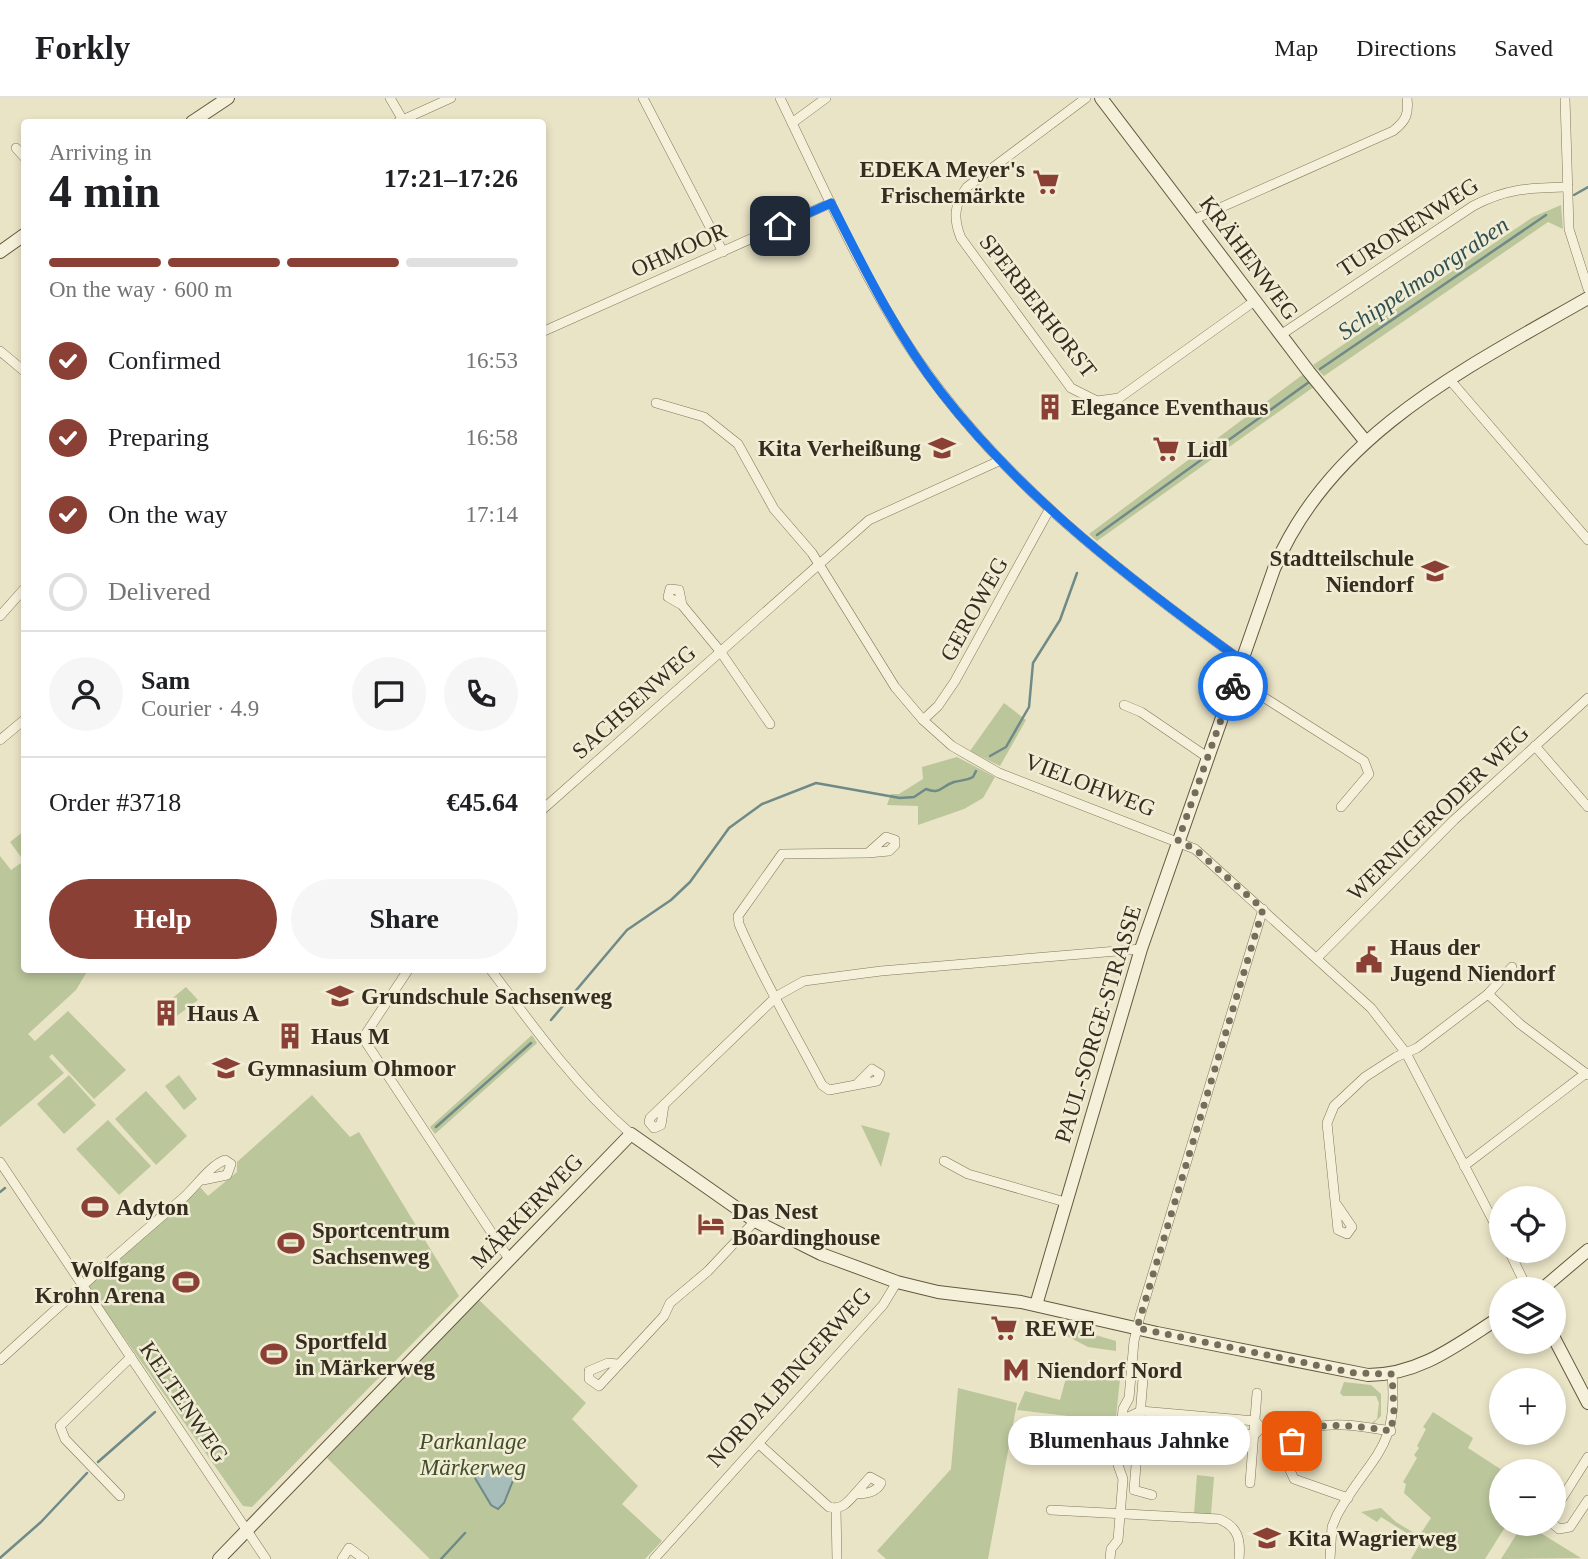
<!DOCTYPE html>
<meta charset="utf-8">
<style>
body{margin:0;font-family:"Times New Roman",serif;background:#f6f6f6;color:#202124;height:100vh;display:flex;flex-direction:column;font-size:26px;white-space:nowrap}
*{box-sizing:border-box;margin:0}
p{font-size:23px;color:#757577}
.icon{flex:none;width:38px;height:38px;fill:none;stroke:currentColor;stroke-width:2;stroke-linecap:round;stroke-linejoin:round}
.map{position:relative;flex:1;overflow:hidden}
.drawer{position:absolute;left:21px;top:21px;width:525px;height:854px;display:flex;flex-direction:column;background:#fff;border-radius:7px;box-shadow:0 4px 10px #0003}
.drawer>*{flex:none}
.controls{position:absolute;left:1489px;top:1088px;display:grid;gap:14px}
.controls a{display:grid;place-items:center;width:77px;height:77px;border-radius:50%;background:#fff;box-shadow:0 4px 10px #0003;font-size:35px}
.pin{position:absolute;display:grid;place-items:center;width:60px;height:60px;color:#fff;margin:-30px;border-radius:14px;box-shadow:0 4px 10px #0006}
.courier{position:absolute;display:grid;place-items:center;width:70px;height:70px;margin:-35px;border:5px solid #1a73e8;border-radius:50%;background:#fff;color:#222;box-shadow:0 2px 9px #0007}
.bubble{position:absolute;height:49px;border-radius:24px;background:#fff;box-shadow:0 4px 10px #0003;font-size:23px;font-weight:700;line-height:49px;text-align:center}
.summary em{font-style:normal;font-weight:700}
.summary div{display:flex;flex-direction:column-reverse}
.summary{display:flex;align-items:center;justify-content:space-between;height:119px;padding:0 28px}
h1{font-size:46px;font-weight:700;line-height:52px}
.bar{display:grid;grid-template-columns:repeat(4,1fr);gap:10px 7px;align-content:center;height:84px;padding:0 28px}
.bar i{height:9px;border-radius:5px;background:#e0e0e0}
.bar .current{background:#8b4035}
.bar p{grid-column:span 4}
.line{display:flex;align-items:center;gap:18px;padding:0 28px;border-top:2px solid #e0e0e0}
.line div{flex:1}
.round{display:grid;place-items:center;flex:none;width:74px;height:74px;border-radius:37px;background:#f6f6f6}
ol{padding:0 28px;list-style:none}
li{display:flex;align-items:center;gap:21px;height:77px}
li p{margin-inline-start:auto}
li .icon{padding:7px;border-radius:50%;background:#8b4035;color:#fff;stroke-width:4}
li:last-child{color:#757577}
li i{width:38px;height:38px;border:4px solid #e0e0e0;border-radius:50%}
.action{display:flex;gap:14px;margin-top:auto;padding:14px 28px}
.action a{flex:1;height:80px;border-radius:42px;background:#8b4035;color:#fff;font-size:28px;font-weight:700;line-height:80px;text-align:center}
.action a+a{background:#f6f6f6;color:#202124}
header{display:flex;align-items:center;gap:42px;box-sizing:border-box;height:98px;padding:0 35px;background:#fff;border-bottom:2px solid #e0e0e0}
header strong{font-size:33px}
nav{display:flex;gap:38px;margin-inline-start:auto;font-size:24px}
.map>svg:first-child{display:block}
.green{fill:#bbc69b}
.water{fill:#a7bdba;stroke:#6f8a87;stroke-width:2}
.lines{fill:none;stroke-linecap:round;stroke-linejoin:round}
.stream{stroke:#6f8a87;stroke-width:2.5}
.street-casing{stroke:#82765e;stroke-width:10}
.secondary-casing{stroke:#645841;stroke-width:14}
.street{stroke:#f5f0d9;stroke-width:9}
.secondary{stroke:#f5f0d9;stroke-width:12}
.done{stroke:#736d5a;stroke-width:7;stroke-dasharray:0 12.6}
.route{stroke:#1a73e8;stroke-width:9}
.labels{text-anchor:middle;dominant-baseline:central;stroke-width:5;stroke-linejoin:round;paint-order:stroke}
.poi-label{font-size:23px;font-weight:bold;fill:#342d20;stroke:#f1edd5;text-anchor:start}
.street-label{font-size:23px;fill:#342d20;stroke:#f1edd5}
.park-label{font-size:23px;font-style:italic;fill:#404e29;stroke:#f1edd5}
.water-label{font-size:24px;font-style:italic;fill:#315052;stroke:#f1edd5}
</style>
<header>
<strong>Forkly</strong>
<nav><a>Map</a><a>Directions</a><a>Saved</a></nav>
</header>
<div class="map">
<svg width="1588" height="1461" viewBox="0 0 1588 1461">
<rect width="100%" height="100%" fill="#e9e4c6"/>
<!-- green -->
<g class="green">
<path d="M1561 107 1563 131 1548 124 1324 278 1313 267 1533 119Z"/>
<path d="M1305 275 1315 288 1097 443 1089 436Z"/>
<path d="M1004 605 1026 622 1000 668 970 653Z"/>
<path d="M957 659 995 679 983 700 964 711 918 727V708L887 707 891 696H899L923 681 922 669Z"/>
<path d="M24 733V872H88L76 892 28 936 35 943 68 913 126 972 94 1001 52 956 49 959 64 975 0 1029V758L11 772 24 763 10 744Z"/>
<path d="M186 889 198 902 174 920 164 907Z"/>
<path d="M532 937 537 945 435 1036 430 1029Z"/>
<path d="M69 977 96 1007 64 1036 37 1006Z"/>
<path d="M179 977 197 1001 184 1012 165 988Z"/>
<path d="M146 993 187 1038 156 1067 115 1021Z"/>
<path d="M312 997 350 1039 359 1034 459 1198 252 1409 243 1408 87 1187 200 1089 208 1098 237 1074V1064Z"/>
<path d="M108 1022 151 1068 119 1097 76 1051Z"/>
<path d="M861 1027 890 1035 881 1069Z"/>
<path d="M478 1201 586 1305 572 1321 638 1388 622 1406 662 1443 645 1461H430L327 1360Z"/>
<path d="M1065 1228 1116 1243V1253L1088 1249 1065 1237Z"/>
<path d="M1069 1269 1120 1281 1116 1319 1111 1323 1017 1312 1025 1293 1060 1302Z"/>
<path d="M1344 1284 1371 1287 1381 1296V1318L1373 1326H1370L1377 1321 1379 1305 1376 1298H1343L1340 1295Z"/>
<path d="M958 1290 1017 1305 988 1461H886L877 1453 951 1371Z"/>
<path d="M1433 1314 1473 1340 1468 1350 1505 1374H1502V1426H1507L1485 1461H1411L1421 1444 1381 1419 1377 1424 1361 1414 1381 1410 1396 1424 1419 1438 1431 1420 1404 1395 1406 1386 1403 1384 1417 1360 1414 1357 1419 1350 1417 1348 1426 1331 1423 1329Z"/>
<path d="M1197 1377 1214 1379 1211 1416H1194Z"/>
<path d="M1523 1426H1526L1581 1460 1501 1461Z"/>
</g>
<!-- water -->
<path class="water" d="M486 1366 509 1370 514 1380 504 1405 498 1411 491 1407 475 1380 477 1370Z"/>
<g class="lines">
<!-- stream -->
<g class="stream">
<path d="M1574 97 1588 89"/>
<path d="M1320 271 1546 117"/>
<path d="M1097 437 1309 284"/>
<path d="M990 658 1006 649 1029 609 1033 565 1060 522 1077 475"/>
<path d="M551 922 627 832 671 802 690 784 729 730 762 706 816 685 900 700 914 699 926 691C941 697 941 688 954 684 961 682 966 683 973 679L976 673"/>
<path d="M436 1029 531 945"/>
<path d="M0 1094 5 1090"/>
<path d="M98 1364 155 1314"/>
<path d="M0 1460 41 1424 87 1375"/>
<path d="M441 1461 465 1435"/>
</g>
<!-- street casing -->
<g class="street-casing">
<g id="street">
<path d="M390 0 404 24"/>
<path d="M643 0 723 154"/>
<path d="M780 0C820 82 857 167 906 244 991 376 1116 472 1242 563"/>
<path d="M1086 0 967 89C954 106 953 121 961 140L1071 290 1097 303 1119 300 1256 202"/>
<path d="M1565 0 1569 131 1588 191"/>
<path d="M398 24 451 0"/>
<path d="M792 25 826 0"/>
<path d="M16 50 24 59"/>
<path d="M1195 121 1393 33C1406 23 1409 16 1407 0"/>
<path d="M542 234 831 105"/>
<path d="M1282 236 1473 108C1507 90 1530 90 1568 89"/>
<path d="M0 253 24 273"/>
<path d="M1450 282 1588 442"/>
<path d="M656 305 704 319 738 346 774 411 812 455 895 589 923 622 952 648 999 675 1195 751 1371 910 1406 955 1502 1140"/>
<path d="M682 507 668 499 670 491 679 492 682 507 720 553 770 626"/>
<path d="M0 518 24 491"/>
<path d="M1235 581 1364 663 1369 676 1341 709"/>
<path d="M1124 607 1141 614 1207 659"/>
<path d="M923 622 938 608 955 583 1049 412"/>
<path d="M0 642 24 622"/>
<path d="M1535 648 1588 709"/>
<path d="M542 712 869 422 999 363"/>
<path d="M1317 860 1454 722 1588 600"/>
<path d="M408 872 363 940 509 1161"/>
<path d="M491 872C534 930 576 988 631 1036"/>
<path d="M1488 896 1520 926 1588 977"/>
<path d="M858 985 872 971 880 976 877 983 829 992 822 987C794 933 763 882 739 826L738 818 782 756 868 755 886 739 895 742V747L889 753 868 755"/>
<path d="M664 1007 661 1027 654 1030 649 1024 650 1020 777 898 804 883 881 873 1141 851"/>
<path d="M944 1063 968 1076 1065 1104"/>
<path d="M0 1064 266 1461"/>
<path d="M1464 1068 1586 975"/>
<path d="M1337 1107 1352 1129 1347 1136 1338 1132 1327 1025 1334 1008 1365 979 1396 959 1417 950 1488 896 1512 869"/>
<path d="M1509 1153 1528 1192"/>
<path d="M0 1262C60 1207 120 1154 182 1101 195 1090 209 1068 225 1062L231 1066 227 1077 203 1082"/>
<path d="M617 1266 608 1265 589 1273V1281L599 1288 664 1218 670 1205 708 1173 755 1123"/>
<path d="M1143 1281 1134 1392 1152 1397"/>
<path d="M1122 1325 1254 1337 1261 1330 1255 1323 1141 1313 1128 1319"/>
<path d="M759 1346 829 1409C842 1412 847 1405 855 1396"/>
<path d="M870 1379 881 1385C876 1395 865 1396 855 1396Z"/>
<path d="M1250 1385 1257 1295"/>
<path d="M120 1398 65 1341 60 1328 131 1259"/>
<path d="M1348 1400 1294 1381 1289 1370 1292 1341C1316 1318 1362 1329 1391 1333"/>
<path d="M836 1411 837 1461"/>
<path d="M1051 1412 1219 1421C1238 1429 1241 1441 1239 1461"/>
<path d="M1554 1413 1588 1359"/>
<path d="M1553 1426 1559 1431 1570 1429 1588 1402"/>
<path d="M342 1461 349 1450 364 1461"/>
<path d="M654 1461 883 1207 897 1184"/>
<path d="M1110 1461 1111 1451 1118 1442 1123 1381 1118 1367 1123 1311 1129 1300 1134 1243 1140 1218 1263 811"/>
<path d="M1330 1461 1332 1429 1337 1417C1370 1357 1399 1354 1392 1276"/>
</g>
</g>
<!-- secondary casing -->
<g class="secondary-casing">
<g id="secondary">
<path d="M1101 0 1309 274 1366 344"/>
<path d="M192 24 228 0"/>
<path d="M0 154 24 137"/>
<path d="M1541 1192 1588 1152"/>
<path d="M1036 1207 1141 851 1274 471C1330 336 1468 269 1588 200"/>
<path d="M1554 1240 1588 1305"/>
<path d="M219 1461 631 1036 755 1123 821 1156 897 1184 938 1194 1021 1204 1157 1235 1368 1277C1421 1277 1459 1245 1502 1218"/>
</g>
</g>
<!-- street -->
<use href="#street" class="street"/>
<!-- secondary -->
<use href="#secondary" class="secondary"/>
</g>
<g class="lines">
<!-- done -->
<path class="done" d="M1233 588 1178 743 1195 751 1263 811 1137 1230 1354 1275 1392 1276 1394 1312 1391 1333C1368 1330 1305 1318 1292 1343"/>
<!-- route -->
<path class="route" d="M780 128 831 105C864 170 896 236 941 294 1024 401 1132 483 1242 563L1233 588"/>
</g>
<!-- icons -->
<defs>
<g id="supermarket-bare" transform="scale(2.1)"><path d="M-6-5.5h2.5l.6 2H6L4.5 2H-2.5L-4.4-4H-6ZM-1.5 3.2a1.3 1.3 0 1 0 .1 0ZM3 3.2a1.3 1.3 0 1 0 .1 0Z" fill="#8b4035" stroke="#f1edd5" stroke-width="2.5" paint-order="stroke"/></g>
<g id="building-bare" transform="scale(2.1)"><path d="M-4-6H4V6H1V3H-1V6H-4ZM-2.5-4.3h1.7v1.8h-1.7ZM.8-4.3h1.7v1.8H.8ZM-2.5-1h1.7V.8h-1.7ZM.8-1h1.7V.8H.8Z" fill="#8b4035" stroke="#f1edd5" stroke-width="2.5" paint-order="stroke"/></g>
<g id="school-bare" transform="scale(2.1)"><path d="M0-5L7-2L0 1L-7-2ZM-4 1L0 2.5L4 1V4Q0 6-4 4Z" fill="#8b4035" stroke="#f1edd5" stroke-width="2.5" paint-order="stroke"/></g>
<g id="civic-bare" transform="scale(2.1)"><path d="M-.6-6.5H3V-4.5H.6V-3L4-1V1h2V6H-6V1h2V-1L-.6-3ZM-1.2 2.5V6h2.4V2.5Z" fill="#8b4035" stroke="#f1edd5" stroke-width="2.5" paint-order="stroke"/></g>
<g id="stadium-bare" transform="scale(2.1)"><path d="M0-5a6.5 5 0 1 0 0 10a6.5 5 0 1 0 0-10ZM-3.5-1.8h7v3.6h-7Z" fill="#8b4035" stroke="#f1edd5" stroke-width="2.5" paint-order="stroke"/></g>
<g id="hotel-bare" transform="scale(2.1)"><path d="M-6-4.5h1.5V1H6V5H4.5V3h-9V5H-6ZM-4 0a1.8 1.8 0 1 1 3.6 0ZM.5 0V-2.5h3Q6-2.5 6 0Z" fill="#8b4035" stroke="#f1edd5" stroke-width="2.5" paint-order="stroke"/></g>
<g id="metro-bare" transform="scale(2.1)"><path d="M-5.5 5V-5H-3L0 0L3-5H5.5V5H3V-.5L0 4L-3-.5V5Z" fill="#8b4035" stroke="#f1edd5" stroke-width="2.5" paint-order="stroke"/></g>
</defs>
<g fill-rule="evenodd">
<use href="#supermarket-bare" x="1046" y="84"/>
<use href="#building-bare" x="1050" y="309"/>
<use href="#school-bare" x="942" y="350"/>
<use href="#supermarket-bare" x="1166" y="351"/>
<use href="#school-bare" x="1435" y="473"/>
<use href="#civic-bare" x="1369" y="862"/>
<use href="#school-bare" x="340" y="898"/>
<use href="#building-bare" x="166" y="915"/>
<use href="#building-bare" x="290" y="938"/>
<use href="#school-bare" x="226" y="970"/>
<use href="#stadium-bare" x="95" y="1109"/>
<use href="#hotel-bare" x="711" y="1126"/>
<use href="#stadium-bare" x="291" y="1145"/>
<use href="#stadium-bare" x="186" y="1184"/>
<use href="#supermarket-bare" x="1004" y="1230"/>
<use href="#stadium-bare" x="274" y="1256"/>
<use href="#metro-bare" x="1016" y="1272"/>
<use href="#school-bare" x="1267" y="1440"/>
</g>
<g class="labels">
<!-- poi labels -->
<g class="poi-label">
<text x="1025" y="71" text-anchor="end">EDEKA Meyer's<tspan x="1025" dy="26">Frischemärkte</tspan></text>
<text x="1071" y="309">Elegance Eventhaus</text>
<text x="921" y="350" text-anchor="end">Kita Verheißung</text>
<text x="1187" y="351">Lidl</text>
<text x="1414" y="460" text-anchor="end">Stadtteilschule<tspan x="1414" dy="26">Niendorf</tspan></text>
<text x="1390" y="849">Haus der<tspan x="1390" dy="26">Jugend Niendorf</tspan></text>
<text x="361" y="898">Grundschule Sachsenweg</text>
<text x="187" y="915">Haus A</text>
<text x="311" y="938">Haus M</text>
<text x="247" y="970">Gymnasium Ohmoor</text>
<text x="116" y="1109">Adyton</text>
<text x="732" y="1113">Das Nest<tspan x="732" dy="26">Boardinghouse</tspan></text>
<text x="312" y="1132">Sportcentrum<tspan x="312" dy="26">Sachsenweg</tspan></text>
<text x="165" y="1171" text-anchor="end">Wolfgang<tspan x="165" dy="26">Krohn Arena</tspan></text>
<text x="1025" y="1230">REWE</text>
<text x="295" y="1243">Sportfeld<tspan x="295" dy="26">in Märkerweg</tspan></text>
<text x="1037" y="1272">Niendorf Nord</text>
<text x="1288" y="1440">Kita Wagrierweg</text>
</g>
<!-- street labels -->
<g class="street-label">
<text transform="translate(1408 129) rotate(-33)">TURONENWEG</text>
<text transform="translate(679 152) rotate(-24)">OHMOOR</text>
<text transform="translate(1249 160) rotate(53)">KRÄHENWEG</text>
<text transform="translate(1038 208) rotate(52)">SPERBERHORST</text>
<text transform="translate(974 511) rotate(-61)">GEROWEG</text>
<text transform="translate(634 604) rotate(-42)">SACHSENWEG</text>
<text transform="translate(1090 687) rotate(21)">VIELOHWEG</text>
<text transform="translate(1438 715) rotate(-44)">WERNIGERODER WEG</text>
<text transform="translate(1098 926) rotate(-73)">PAUL-SORGE-STRASSE</text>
<text transform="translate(527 1113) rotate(-46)">MÄRKERWEG</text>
<text transform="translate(789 1279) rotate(-48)">NORDALBINGERWEG</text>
<text transform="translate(184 1304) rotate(56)">KELTENWEG</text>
</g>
<!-- park labels -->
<g class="park-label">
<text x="473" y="1343">Parkanlage<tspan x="473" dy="26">Märkerweg</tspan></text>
</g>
<!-- water labels -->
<g class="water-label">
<text transform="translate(1423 180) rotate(-34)">Schippelmoorgraben</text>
</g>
</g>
</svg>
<div class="controls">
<a><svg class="icon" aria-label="locate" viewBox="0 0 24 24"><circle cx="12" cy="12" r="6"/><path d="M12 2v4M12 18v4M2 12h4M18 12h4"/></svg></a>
<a><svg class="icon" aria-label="layers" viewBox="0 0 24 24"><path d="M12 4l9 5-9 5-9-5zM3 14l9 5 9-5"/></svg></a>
<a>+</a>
<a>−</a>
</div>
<div class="pin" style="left:1292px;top:1343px;background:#ea580c"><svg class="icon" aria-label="bag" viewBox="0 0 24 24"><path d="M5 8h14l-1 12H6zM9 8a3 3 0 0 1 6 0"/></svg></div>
<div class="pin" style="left:780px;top:128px;background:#1f2937"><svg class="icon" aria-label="home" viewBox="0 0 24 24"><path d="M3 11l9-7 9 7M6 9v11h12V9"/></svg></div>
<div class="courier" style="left:1233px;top:588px"><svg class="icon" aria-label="bike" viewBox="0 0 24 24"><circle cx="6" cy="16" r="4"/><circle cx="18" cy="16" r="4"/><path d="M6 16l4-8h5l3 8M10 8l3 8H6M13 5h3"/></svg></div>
<div class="bubble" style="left:1008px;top:1318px;width:242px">Blumenhaus Jahnke</div>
<section class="drawer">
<div class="summary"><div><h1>4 min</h1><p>Arriving in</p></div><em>17:21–17:26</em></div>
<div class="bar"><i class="current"></i><i class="current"></i><i class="current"></i><i></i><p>On the way · 600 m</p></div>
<ol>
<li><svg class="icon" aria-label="check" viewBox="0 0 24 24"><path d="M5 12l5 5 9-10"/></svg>Confirmed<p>16:53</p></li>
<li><svg class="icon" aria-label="check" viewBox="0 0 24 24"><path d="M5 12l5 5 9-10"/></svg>Preparing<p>16:58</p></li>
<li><svg class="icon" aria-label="check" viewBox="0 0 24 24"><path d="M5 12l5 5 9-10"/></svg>On the way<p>17:14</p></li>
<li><i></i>Delivered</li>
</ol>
<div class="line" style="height:126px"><a class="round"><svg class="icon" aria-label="person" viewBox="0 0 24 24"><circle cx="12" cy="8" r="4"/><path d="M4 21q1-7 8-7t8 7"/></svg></a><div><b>Sam</b><p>Courier · 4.9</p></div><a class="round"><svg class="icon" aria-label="chat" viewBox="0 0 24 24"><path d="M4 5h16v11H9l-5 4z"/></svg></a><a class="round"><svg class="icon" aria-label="phone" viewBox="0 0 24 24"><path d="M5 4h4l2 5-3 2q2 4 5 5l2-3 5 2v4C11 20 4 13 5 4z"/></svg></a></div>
<div class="line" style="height:91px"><div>Order #3718</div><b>€45.64</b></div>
<div class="action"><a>Help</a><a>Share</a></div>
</section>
</div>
